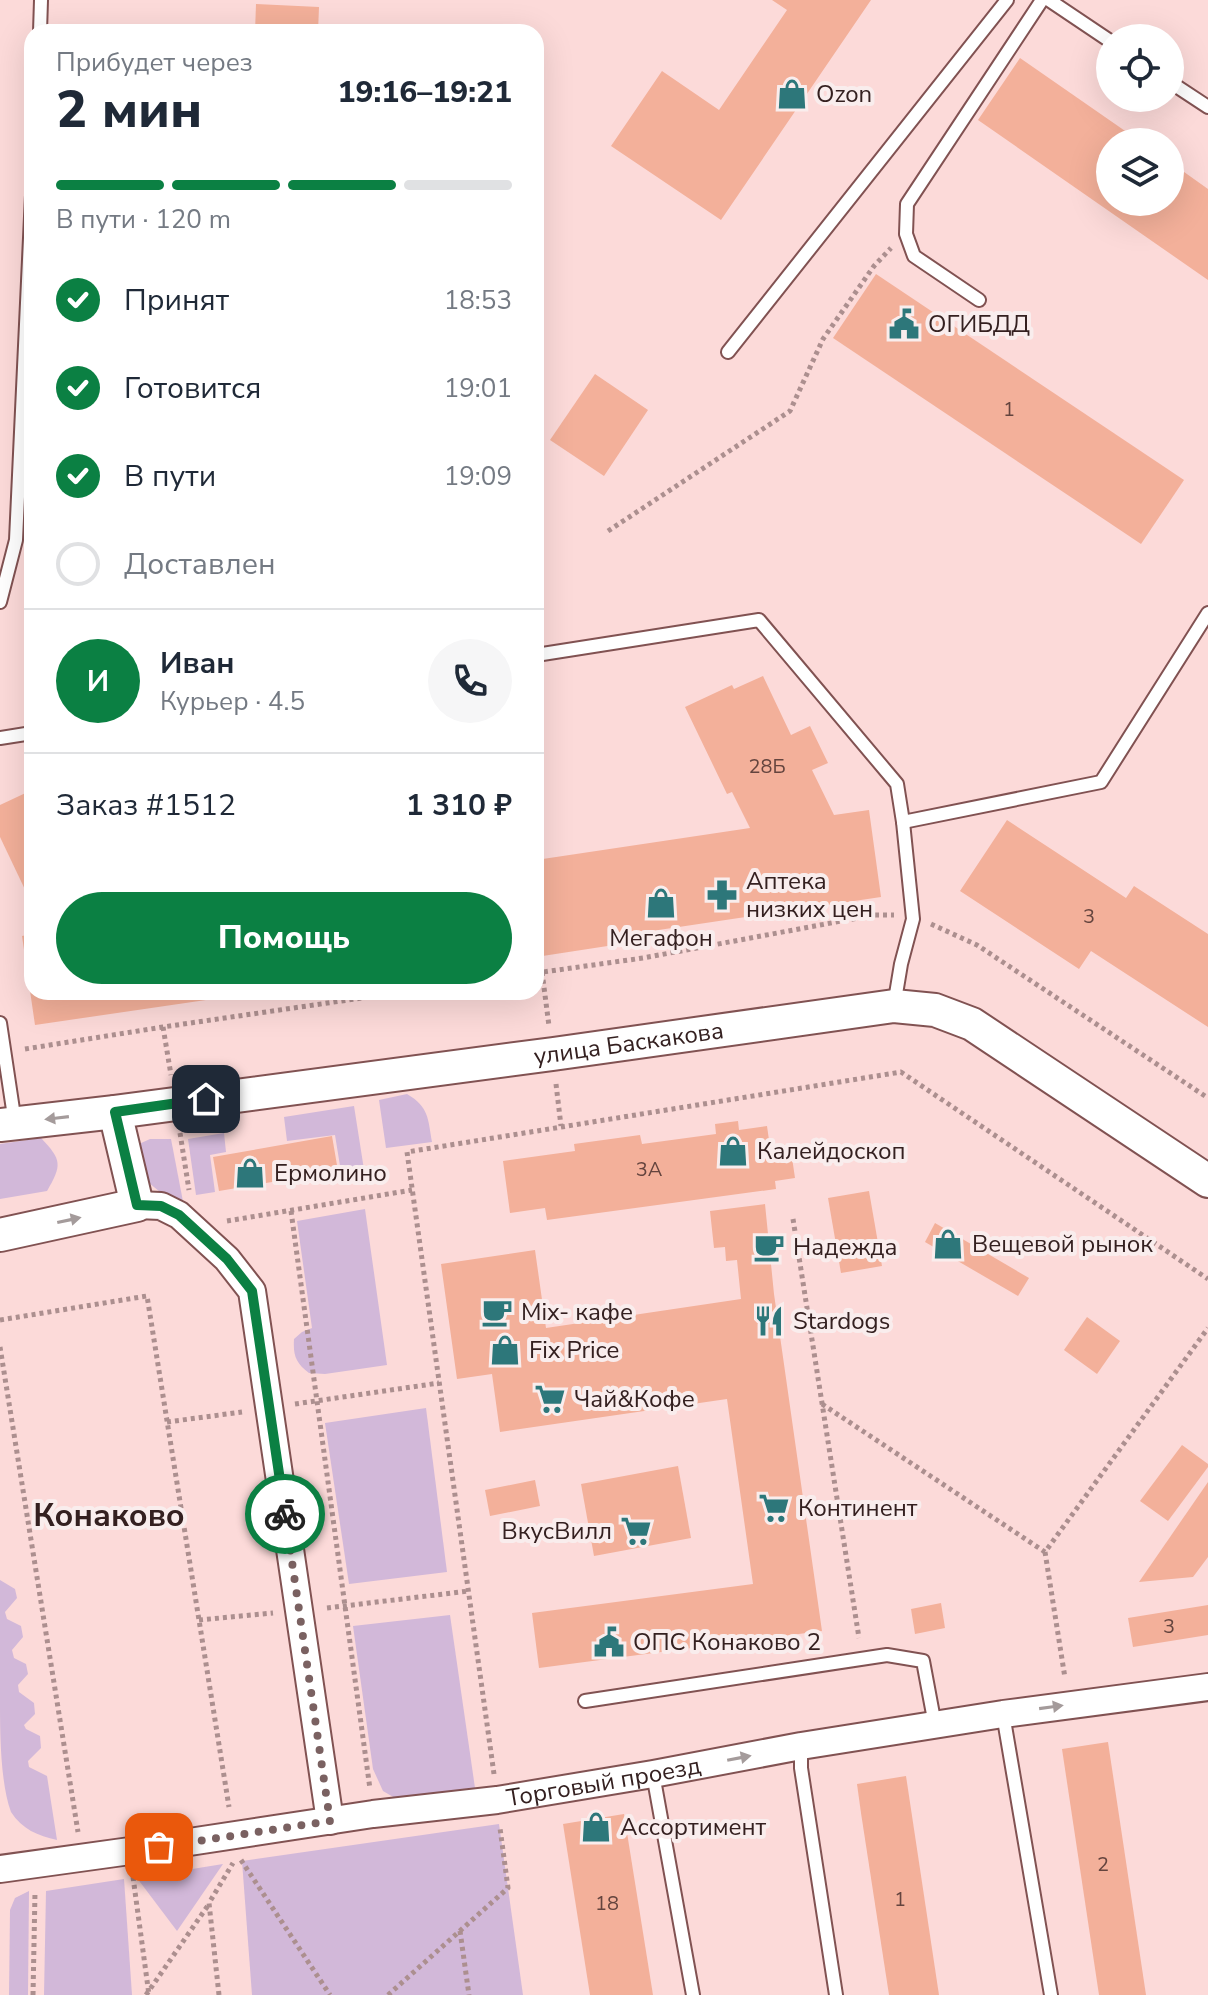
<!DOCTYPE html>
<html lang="ru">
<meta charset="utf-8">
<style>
body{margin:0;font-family:"Nunito Sans",sans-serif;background:#f6f6f7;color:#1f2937;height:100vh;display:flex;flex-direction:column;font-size:30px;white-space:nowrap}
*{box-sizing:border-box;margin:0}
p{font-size:26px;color:#747a83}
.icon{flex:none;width:44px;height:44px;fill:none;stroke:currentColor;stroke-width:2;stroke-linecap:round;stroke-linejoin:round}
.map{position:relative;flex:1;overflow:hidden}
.details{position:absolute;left:24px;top:24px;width:520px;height:976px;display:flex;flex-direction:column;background:#fff;border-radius:24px;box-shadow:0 8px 32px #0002}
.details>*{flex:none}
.tools{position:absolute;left:1096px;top:24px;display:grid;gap:16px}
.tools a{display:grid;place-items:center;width:88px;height:88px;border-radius:50%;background:#fff;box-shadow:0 8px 32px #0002;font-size:40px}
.pin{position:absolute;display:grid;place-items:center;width:68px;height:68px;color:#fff;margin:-34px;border-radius:16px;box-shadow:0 4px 12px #0006}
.courier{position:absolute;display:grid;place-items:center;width:80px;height:80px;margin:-40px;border:6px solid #0b8043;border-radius:50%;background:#fff;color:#222;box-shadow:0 2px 10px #0007}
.headline em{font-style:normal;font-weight:800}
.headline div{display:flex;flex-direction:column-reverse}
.headline{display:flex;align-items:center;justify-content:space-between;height:136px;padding:0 32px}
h1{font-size:52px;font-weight:800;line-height:60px}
.bar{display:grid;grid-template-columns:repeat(4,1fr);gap:12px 8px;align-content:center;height:96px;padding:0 32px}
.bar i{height:10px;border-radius:6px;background:#e0e1e3}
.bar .selected{background:#0b8043}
.bar p{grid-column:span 4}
.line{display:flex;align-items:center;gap:20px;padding:0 32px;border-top:2px solid #e0e1e3}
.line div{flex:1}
.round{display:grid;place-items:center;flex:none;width:84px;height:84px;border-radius:42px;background:#f6f6f7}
ol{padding:0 32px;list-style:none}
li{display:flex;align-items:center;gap:24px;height:88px}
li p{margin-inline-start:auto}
li .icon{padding:8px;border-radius:50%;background:#0b8043;color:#fff;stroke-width:4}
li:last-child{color:#747a83}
li i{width:44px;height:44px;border:4px solid #e0e1e3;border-radius:50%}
.cta{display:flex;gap:16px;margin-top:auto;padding:16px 32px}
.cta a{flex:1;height:92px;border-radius:48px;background:#0b8043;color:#fff;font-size:32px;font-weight:800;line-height:92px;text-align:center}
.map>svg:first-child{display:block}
.green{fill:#d2b8d9}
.building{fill:#f3b09a}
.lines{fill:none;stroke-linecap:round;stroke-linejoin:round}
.service-casing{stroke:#815252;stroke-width:16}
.minor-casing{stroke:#815252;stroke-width:30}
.tertiary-casing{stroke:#815252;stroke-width:36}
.path{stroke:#ac8f8f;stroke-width:5;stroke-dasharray:4 4;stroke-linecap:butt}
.service{stroke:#fff;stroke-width:12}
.minor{stroke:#fff;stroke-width:26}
.tertiary{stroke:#fff;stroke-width:32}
.oneway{fill:#a49b9b}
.done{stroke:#7a6161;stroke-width:8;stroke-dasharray:0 14.4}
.route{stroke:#0b8043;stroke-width:10}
.labels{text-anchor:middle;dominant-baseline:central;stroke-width:8;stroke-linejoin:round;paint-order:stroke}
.number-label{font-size:20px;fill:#64443e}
.poi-label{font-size:24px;fill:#342020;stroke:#f9eded;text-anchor:start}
.street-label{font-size:24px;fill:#342020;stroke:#f9eded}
.district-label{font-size:32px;font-weight:bold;fill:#342020;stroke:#f9eded}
</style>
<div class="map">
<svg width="1208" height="1995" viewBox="0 0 1208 1995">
<rect width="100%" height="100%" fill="#fcdad9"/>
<!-- green -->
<g class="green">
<path d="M407 1094C429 1107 428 1119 432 1142L386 1148 379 1100Z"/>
<path d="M354 1106 365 1176 336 1182 333 1174 341 1172 335 1135 287 1141 284 1117Z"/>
<path d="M224 1133 226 1152 210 1155 215 1192 196 1195 188 1139Z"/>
<path d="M41 1138C62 1160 62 1165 47 1191L0 1199V1144Z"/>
<path d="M150 1139H171L185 1212 149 1183 137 1170 139 1144Z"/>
<path d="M365 1209 387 1365 325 1374 309 1373C296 1363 293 1356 294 1339L302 1332 312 1328 297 1221Z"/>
<path d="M426 1408 447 1572 349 1584 325 1423Z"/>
<path d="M0 1580 15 1589 17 1598 5 1612 7 1619 21 1626 23 1637 12 1650 14 1658 26 1664 28 1674 18 1685 19 1692 34 1703 35 1714 24 1725 26 1729 40 1736 41 1748 28 1761 29 1767 47 1776 57 1840C38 1836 22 1829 11 1812 0 1782 0 1731 0 1697 0 1658 0 1619 0 1580Z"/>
<path d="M450 1615 475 1788 395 1798 383 1791 373 1769 353 1626Z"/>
<path d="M499 1824 523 1995H252L242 1861Z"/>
<path d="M223 1864 177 1931 137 1878Z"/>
<path d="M124 1879 132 1995H44L46 1891Z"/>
<path d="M29 1891 28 1995H9L10 1910 15 1898Z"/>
</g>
<!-- building -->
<g class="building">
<path d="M772 0H871L721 220 611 146 662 71 719 110 787 10Z"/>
<path d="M256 4 319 7 318 32H255Z"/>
<path d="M1020 58 1141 142H1110V202H1170V162L1208 189V280L978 120Z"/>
<path d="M876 274 1184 480 1141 544 833 338Z"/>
<path d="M595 374 648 410 604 476 550 440Z"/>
<path d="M763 676 791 735 810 726 828 763 812 770 834 815 869 810 881 897 652 931 653 939 536 957V860L750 828 732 792 727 794 685 707 732 685 734 689Z"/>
<path d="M32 790V897L29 898 0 837V805Z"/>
<path d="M1007 820 1126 898 1134 886 1208 934V1027L1091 951 1079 969 960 891Z"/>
<path d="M32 934V992H247V994L35 1025 22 936Z"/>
<path d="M738 1121 739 1130 767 1126 770 1147 790 1144 795 1178 775 1181 776 1189 547 1220 545 1208 510 1213 503 1161 575 1151 574 1144 640 1135 642 1144 716 1134 715 1124Z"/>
<path d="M332 1136 338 1171 219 1191 213 1157Z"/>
<path d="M869 1191 882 1266 841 1273 828 1198Z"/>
<path d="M765 1204 774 1294 822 1631 539 1668 532 1613 753 1584 727 1399 500 1432 492 1374 457 1379 441 1264 535 1250 546 1328 741 1299 737 1260 726 1261 725 1247 714 1248 710 1211Z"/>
<path d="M935 1223 1029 1278 1018 1296 925 1242Z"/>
<path d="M1087 1317 1120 1341 1097 1374 1064 1350Z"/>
<path d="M1182 1445 1208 1464V1467L1168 1521 1140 1501Z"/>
<path d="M678 1466 691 1538 594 1556 581 1484Z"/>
<path d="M535 1480 540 1506 490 1516 485 1490Z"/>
<path d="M1208 1482V1557L1193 1577 1139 1582Z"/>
<path d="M941 1603 945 1628 915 1634 911 1609Z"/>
<path d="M1208 1605V1635L1133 1647 1128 1618Z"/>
<path d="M1108 1742 1146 1995H1099L1062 1749Z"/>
<path d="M906 1776 939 1995H889L861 1813 857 1784Z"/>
<path d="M624 1814 653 1995H590L563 1824Z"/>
</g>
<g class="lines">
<!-- service casing -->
<g class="service-casing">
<g id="service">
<path d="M1049 0 1110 41"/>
<path d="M40 32 41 0"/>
<path d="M1170 82 1208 107"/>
<path d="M979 300 914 256 906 234 907 204 1042 0"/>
<path d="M728 352 1007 0"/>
<path d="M0 602 16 540 32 195"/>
<path d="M536 655 759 620 897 784 903 822 913 919 901 964 894 1006"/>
<path d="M0 738 32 733"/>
<path d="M903 822 1101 782 1208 613"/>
<path d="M0 1023 15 1123"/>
<path d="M585 1701 887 1655 923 1661 935 1725"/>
<path d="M1003 1714 1051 1995"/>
<path d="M801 1746V1768L836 1995"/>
<path d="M653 1774 693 1995"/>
</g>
</g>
<!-- minor casing -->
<g class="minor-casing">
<g id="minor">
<path d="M137 1205 161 1206 179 1215 227 1259 252 1291 330 1821"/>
<path id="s1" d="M0 1869 130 1851 373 1814 497 1800 653 1774 801 1746 1003 1714 1208 1687"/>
</g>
</g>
<!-- tertiary casing -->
<g class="tertiary-casing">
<g id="tertiary">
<path id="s2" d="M0 1125 115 1112 553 1054 894 1006 935 1010 972 1024 1208 1181"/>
<path d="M0 1235 137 1205 115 1112"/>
</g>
</g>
<!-- path -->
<g class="path">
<path d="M608 531 790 411 823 339 874 266 891 248"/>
<path d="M931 924 977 945 1208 1098"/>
<path d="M542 972 549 1026"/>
<path d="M536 973 643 958 874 915H894"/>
<path d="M163 1027 171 1075"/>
<path d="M25 1049 163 1027 403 992"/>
<path d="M556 1084 561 1126"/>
<path d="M180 1133 189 1190"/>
<path d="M291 1211 370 1789"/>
<path d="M793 1219 859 1638"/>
<path d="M227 1221 412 1190"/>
<path d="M0 1320 147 1296 229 1807"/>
<path d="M0 1347 78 1832"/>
<path d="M295 1404 439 1383"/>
<path d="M822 1404 1045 1552 1208 1328"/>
<path d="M167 1422 242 1412"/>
<path d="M1045 1552 1065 1678"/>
<path d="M327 1608 469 1591"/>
<path d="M199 1620 273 1613"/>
<path d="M494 1774 407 1152 901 1072 1208 1279"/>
<path d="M241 1860 330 1995"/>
<path d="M133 1877 149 1995"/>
<path d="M460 1931 469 1995"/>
<path d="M33 1995 35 1892"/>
<path d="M146 1995 209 1904"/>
<path d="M219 1995 209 1903 233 1863"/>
<path d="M388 1995 508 1888 500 1828"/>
</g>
<!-- service -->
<use href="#service" class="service"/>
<!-- minor -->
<use href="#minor" class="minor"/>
<!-- tertiary -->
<use href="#tertiary" class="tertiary"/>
</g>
<!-- one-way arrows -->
<defs><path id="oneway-solid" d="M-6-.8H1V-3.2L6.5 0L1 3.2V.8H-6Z" transform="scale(2)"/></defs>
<g class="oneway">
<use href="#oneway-solid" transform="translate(57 1118) rotate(173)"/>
<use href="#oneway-solid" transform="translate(69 1220) rotate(-12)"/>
<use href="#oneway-solid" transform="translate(1051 1707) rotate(-8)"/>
<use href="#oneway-solid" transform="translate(739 1758) rotate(-11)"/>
</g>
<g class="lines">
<!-- done -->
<path class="done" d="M159 1847 330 1821 285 1514"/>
<!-- route -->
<path class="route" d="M206 1099 115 1112 137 1205 161 1206 179 1215 227 1259 252 1291 285 1514"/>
</g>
<!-- icons -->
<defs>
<g id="shop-bare" transform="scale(2.4)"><path d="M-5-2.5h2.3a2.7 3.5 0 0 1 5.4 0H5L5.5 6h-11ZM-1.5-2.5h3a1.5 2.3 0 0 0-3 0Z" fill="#2d777a" stroke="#f9eded" stroke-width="2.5" paint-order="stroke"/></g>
<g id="civic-bare" transform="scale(2.4)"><path d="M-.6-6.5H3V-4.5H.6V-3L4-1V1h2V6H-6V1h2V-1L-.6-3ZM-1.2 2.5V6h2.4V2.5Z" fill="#2d777a" stroke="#f9eded" stroke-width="2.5" paint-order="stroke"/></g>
<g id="pharmacy-bare" transform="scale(2.4)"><path d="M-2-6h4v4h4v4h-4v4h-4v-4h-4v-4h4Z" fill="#2d777a" stroke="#f9eded" stroke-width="2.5" paint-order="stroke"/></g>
<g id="cafe-bare" transform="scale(2.4)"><path d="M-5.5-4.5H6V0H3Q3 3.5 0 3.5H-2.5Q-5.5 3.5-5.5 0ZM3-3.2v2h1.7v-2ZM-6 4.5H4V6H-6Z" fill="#2d777a" stroke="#f9eded" stroke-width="2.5" paint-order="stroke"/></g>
<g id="restaurant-bare" transform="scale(2.4)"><path d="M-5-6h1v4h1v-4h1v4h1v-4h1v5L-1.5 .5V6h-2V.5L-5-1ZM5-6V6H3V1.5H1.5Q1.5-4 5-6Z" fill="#2d777a" stroke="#f9eded" stroke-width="2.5" paint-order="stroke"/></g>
<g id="supermarket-bare" transform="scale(2.4)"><path d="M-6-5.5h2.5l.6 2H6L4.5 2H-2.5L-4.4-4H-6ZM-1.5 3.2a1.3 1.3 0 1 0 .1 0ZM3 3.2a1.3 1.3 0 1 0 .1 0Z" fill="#2d777a" stroke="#f9eded" stroke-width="2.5" paint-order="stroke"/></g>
</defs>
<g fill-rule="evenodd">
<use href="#shop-bare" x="792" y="94"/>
<use href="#civic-bare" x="904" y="324"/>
<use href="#pharmacy-bare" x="722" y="895"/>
<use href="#shop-bare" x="661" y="903"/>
<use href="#shop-bare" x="733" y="1151"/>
<use href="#shop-bare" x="250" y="1173"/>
<use href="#shop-bare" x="948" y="1244"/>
<use href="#cafe-bare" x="769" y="1247"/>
<use href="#cafe-bare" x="497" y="1312"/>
<use href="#restaurant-bare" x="769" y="1321"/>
<use href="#shop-bare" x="505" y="1350"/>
<use href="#supermarket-bare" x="550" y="1399"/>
<use href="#supermarket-bare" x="774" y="1508"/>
<use href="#supermarket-bare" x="636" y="1531"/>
<use href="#civic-bare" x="609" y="1642"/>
<use href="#shop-bare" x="596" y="1827"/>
</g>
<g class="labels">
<!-- number labels -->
<g class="number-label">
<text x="1009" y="409">1</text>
<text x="767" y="766">28Б</text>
<text x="1089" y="916">3</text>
<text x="649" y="1169">3А</text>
<text x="1169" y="1626">3</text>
<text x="1103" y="1864">2</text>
<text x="900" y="1899">1</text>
<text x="607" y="1903">18</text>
</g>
<!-- poi labels -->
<g class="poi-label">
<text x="816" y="94">Ozon</text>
<text x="928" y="324">ОГИБДД</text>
<text x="746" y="881">Аптека<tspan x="746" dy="28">низких цен</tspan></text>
<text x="661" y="938" text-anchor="middle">Мегафон</text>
<text x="757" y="1151">Калейдоскоп</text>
<text x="274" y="1173">Ермолино</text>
<text x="972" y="1244">Вещевой рынок</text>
<text x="793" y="1247">Надежда</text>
<text x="521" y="1312">Mix- кафе</text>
<text x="793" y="1321">Stardogs</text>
<text x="529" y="1350">Fix Price</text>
<text x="574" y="1399">Чай&amp;Кофе</text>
<text x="798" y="1508">Континент</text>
<text x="612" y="1531" text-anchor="end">ВкусВилл</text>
<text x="633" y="1642">ОПС Конаково 2</text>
<text x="620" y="1827">Ассортимент</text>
</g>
<!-- street labels -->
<g class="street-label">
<text stroke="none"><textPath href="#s2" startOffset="634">улица Баскакова</textPath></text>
<text stroke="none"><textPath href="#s1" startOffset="610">Торговый проезд</textPath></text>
</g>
<!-- district labels -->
<g class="district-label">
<text x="109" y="1515">Конаково</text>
</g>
</g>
</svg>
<div class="tools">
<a><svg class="icon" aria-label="locate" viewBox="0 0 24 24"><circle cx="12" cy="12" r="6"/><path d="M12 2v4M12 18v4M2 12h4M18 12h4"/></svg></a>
<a><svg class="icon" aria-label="layers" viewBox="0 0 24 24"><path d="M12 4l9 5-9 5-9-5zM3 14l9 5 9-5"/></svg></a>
</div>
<div class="pin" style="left:159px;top:1847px;background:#ea580c"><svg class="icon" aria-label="bag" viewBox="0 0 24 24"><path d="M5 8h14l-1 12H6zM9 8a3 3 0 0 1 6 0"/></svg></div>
<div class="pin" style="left:206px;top:1099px;background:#1f2937"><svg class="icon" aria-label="home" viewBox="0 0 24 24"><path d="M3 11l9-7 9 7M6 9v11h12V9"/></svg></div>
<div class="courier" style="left:285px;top:1514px"><svg class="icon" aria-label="bike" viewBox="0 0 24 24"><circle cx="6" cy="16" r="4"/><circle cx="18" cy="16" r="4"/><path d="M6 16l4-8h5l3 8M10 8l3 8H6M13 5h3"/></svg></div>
<section class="details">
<div class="headline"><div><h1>2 мин</h1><p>Прибудет через</p></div><em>19:16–19:21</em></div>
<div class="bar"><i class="selected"></i><i class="selected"></i><i class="selected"></i><i></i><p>В пути · 120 m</p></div>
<ol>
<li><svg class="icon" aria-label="check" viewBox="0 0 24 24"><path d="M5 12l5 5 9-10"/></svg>Принят<p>18:53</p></li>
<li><svg class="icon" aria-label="check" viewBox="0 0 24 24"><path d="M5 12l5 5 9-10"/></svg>Готовится<p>19:01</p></li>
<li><svg class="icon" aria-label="check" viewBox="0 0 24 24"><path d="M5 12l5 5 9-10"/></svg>В пути<p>19:09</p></li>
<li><i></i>Доставлен</li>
</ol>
<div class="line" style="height:144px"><b class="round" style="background:#0b8043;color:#fff">И</b><div><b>Иван</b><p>Курьер · 4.5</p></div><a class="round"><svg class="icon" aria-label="phone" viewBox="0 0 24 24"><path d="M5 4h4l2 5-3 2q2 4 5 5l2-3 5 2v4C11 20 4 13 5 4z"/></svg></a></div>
<div class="line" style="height:104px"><div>Заказ #1512</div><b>1 310 ₽</b></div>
<div class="cta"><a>Помощь</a></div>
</section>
</div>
